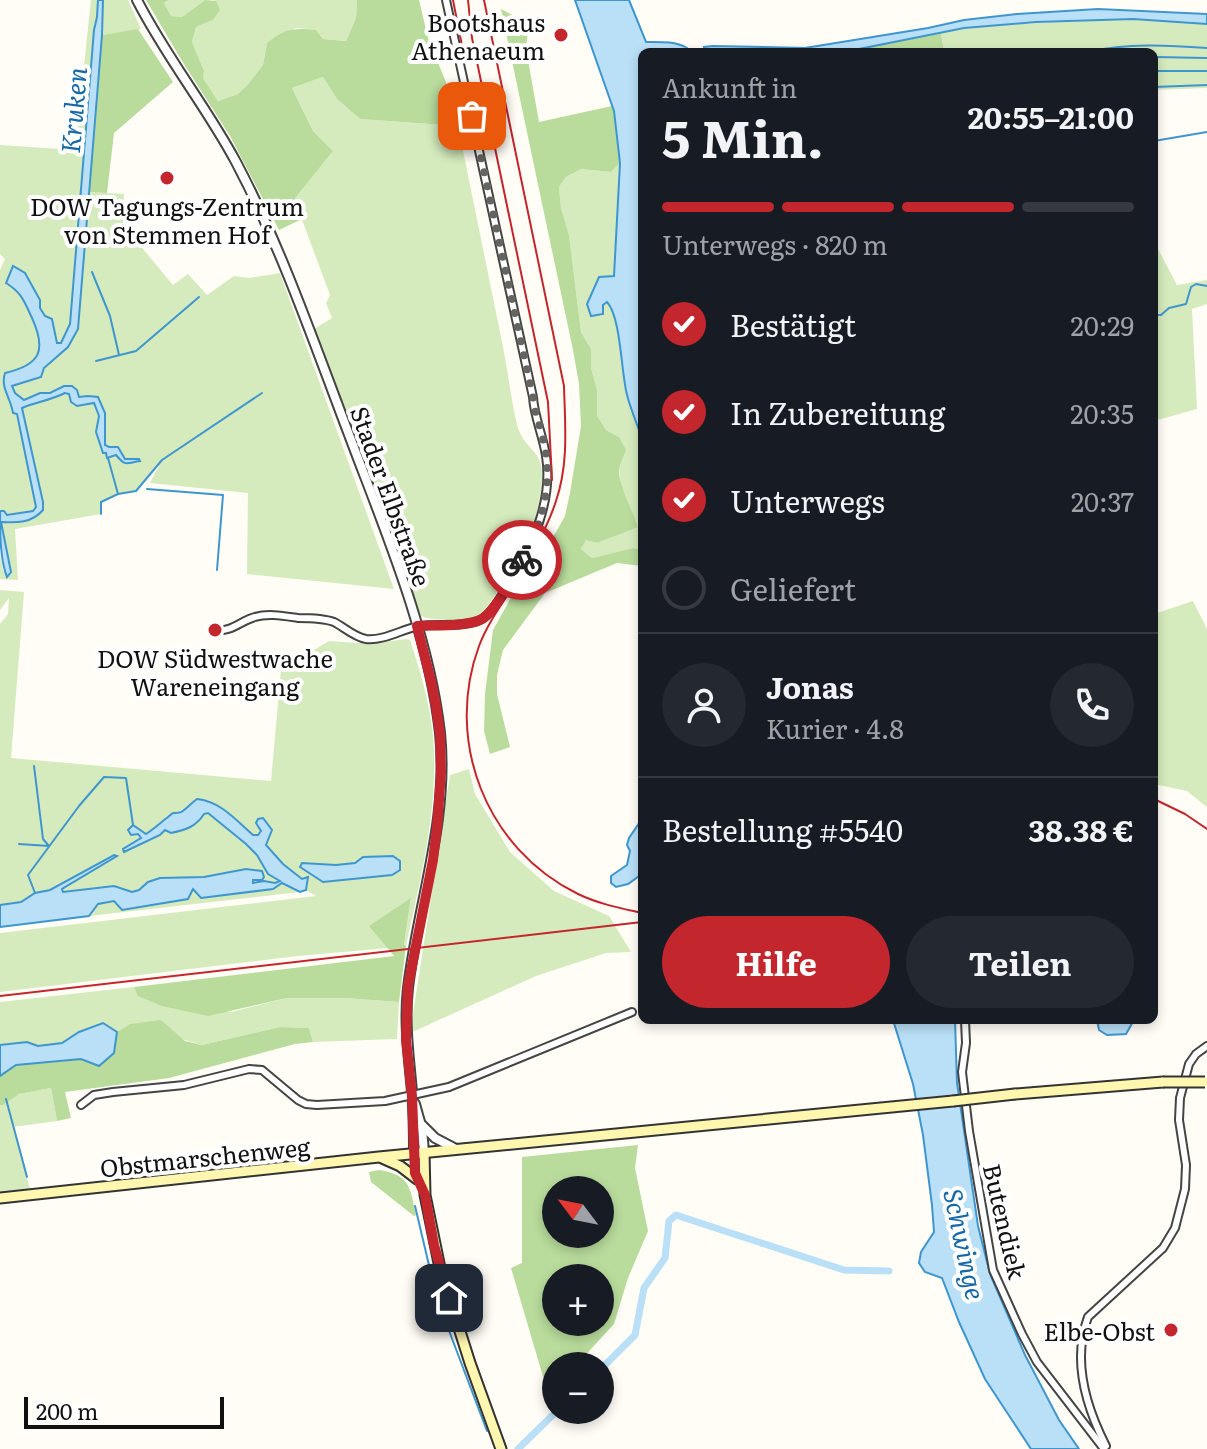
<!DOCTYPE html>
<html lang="de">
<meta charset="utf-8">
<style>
body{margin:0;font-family:Literata,serif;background:#242831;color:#f1f3f6;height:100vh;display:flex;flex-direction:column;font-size:30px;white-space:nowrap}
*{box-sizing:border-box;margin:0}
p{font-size:26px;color:#9ea1a6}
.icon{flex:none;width:44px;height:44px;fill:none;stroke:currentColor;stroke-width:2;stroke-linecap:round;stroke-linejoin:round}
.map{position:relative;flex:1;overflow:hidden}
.sheet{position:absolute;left:638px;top:48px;width:520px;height:976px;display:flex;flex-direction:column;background:#171b24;border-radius:12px;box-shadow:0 4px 12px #0003}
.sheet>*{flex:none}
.needle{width:52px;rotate:302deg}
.tools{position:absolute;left:542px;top:1176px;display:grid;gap:16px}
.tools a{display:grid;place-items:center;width:72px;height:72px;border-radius:50%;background:#171b24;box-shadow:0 4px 12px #0003;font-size:40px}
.scale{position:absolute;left:24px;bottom:20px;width:200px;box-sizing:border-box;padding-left:8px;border:4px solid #111;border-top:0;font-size:22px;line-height:28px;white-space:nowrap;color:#111;-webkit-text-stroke:6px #fff;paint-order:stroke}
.pin{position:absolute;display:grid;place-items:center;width:68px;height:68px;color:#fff;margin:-34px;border-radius:16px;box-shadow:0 4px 12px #0006}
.courier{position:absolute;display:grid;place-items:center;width:80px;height:80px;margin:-40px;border:6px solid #c4262e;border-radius:50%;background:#fff;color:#222;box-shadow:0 2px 10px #0007}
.head em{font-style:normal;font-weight:700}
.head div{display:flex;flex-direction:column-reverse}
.head{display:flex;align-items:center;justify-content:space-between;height:136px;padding:0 24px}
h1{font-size:52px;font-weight:700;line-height:60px}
.bar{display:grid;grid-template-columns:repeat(4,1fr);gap:12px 8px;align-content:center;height:96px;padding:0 24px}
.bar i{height:10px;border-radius:6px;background:#363941}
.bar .on{background:#c4262e}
.bar p{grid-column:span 4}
.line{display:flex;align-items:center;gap:20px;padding:0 24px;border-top:2px solid #363941}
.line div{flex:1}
.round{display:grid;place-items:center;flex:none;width:84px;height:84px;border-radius:42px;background:#242831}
ol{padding:0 24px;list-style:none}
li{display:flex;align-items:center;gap:24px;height:88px}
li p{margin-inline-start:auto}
li .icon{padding:8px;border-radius:50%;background:#c4262e;color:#fff;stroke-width:4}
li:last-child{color:#9ea1a6}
li i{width:44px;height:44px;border:4px solid #363941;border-radius:50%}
.button{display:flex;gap:16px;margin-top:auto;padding:16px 24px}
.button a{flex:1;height:92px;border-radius:48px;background:#c4262e;color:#fff;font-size:32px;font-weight:700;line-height:92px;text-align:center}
.button a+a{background:#242831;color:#f1f3f6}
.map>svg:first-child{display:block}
.green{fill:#d5ebbd;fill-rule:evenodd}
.forest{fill:#b9dc9c;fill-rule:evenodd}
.water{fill:#b9e0f7;stroke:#3f96cf;stroke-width:2}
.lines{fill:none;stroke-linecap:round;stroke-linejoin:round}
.stream{stroke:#3f96cf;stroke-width:2}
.canal{stroke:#b9e0f7;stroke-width:7}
.minor-casing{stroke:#444;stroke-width:10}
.tertiary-casing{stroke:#444;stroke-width:12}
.secondary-casing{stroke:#333;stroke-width:13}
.minor{stroke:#fff;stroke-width:6}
.tertiary{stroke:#fff;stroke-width:8}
.secondary{stroke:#fff6b0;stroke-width:9}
.rail{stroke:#c4262e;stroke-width:2}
.secondary-bridge-casing{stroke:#333;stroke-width:13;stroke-linecap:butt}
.secondary-bridge{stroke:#fff6b0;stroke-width:9}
.done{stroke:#646461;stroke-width:8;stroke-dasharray:0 14.4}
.route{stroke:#c4262e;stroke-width:10}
.poi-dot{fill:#c4262e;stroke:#fff;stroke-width:3}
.labels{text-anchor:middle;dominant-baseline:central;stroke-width:8;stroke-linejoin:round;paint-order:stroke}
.poi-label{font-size:24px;fill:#111;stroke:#fff;text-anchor:end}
.street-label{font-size:24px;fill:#111;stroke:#fff}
.water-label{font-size:26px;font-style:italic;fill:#1768a6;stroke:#fff}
</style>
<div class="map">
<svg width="1207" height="1449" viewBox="0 0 1207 1449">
<rect width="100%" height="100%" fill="#fffdf5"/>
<!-- green -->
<g class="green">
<path d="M91 0H98L97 17 94 30 70 324 61 343H57L52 319C43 315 39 311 40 300L20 292C37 328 60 361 5 373 1 397 10 393 13 412L16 414 36 507 33 511 7 515 4 512 0 511V270L5 259 0 254V145L75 150Z"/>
<path d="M103 0H128L141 29 102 35Z"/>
<path d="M169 0H205L182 17 171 16 164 3Z"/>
<path d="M213 0H357L356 18 346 41 323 39 316 30 296 28 267 43 263 65 249 83 238 94 218 101 203 78 204 71 192 42 196 27 213 20 216 1Z"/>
<path d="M1095 19H1133L1207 24V88L1154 90V52H944L941 33 964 28Z"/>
<path d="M323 77 337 99 360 119 458 126C473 200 488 273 503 347 508 372 511 399 517 425 524 450 543 449 542 477 541 526 515 565 489 604 485 609 481 615 474 617 462 621 432 621 421 616L314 329 332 318 326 303 330 295 294 198 333 151 313 131 292 88Z"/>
<path d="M620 163 614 277H599L587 304 591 316 607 302 610 304 615 317 627 395 642 438V550L633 548 592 558 581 549 586 539 597 543 638 526 621 485 619 468V437L606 430 597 417V390L591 368V349L581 332 569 235 561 208 559 187 566 177 581 169 611 172Z"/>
<path d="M89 192 124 194 123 225 173 285 188 274 207 295 234 276 249 278 280 273 394 589 247 574 248 493 150 483 162 460 136 491 118 494 101 502V514L15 529 18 580 0 579V554L3 571 11 572 1 522 43 510V502L22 408C37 402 51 400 65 393L69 394 77 406 94 403 99 416 96 432 103 452 113 456 116 455 122 462 135 458 125 459 105 445V413L98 397H79L77 390 72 386H64L50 393H40L24 400 15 393 12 385 44 368 68 347 78 329Z"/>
<path d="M1156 245 1177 285 1207 280V304L1192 309 1197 409 1154 421V246Z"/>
<path d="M0 590 24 592 11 758 271 781 281 670 329 641 371 644 406 639 410 640C420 670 430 704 433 736 439 807 421 877 406 946H404L411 899 370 926 388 948 298 956 0 992V933L316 896 306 890 308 878 303 879 283 864 265 845 271 830 256 823 261 831 258 835H253L225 810 209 800 190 804C183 812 175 810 167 817 160 823 155 829 146 834L140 829 128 830 131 835 138 834 141 837 124 848 166 830 199 822 204 814 208 813 246 844 257 855 268 874 280 880 275 883 264 881 253 883V880H262L246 869 204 877 160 878 148 882 139 890 132 892 115 887H100L63 892 61 889 116 856 114 855 50 890 35 893 21 902 0 905V624L8 614 9 598 0 610ZM393 856 312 875 302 863 336 865 355 863 364 857Z"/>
<path d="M1193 601 1207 629V807L1187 791 1154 784V614Z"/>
<path d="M469 769 475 794 510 852 554 891 609 916 631 952 606 953 536 976 410 1033 450 775Z"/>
<path d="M284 882 300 892 89 916 98 904 114 901 123 910 188 899 193 889 198 896Z"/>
<path d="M134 987 139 996 231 1012 287 998H345L399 1002 397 1039 313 1042 309 1028 280 1027 202 1045 130 1024 117 1032 103 1023 79 1032 62 1043 38 1046 27 1042 0 1045V1002Z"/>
<path d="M51 1088 57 1121 13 1127 30 1189 0 1192V1105H3L18 1094Z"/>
</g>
<!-- forest -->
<g class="forest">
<path d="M146 0H169L164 3 171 16 182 17 205 0 216 1 220 10 213 20 196 27 192 42 204 71 203 78 218 101 238 94 249 83 263 65 267 43C286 28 293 28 316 30L323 39 346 41 356 18 357 0H419L428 38 452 97 458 126 360 119 337 99 323 77 292 88 313 131 333 151 295 198 302 219 279 230 230 136 182 61Z"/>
<path d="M501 9 520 19 528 29 526 49 539 122 612 106 614 111 620 163 611 172 581 169 566 177 559 187 561 208 569 235 581 332 591 349V368L597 390V416L606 430 619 437 626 450C624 456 620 463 619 469 618 484 633 511 638 527L597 543 586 540 581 549 592 558 633 548 642 550V566L617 563 545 593 503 650 497 675V694L510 747 490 754 484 731 485 694 493 630 518 585 556 532 565 516 570 493 581 426 579 384 573 350Z"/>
<path d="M138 29 173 82 114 133 107 193 89 192 102 35Z"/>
<path d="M941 33 944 52H844Z"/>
<path d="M411 898 404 945 406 946 399 1002 345 998H287L208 1016 162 1006 138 996 134 987 394 956 369 926Z"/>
<path d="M161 1020 185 1041 202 1045 280 1027 309 1028 313 1042 295 1044 169 1078 65 1092 71 1118 57 1121 51 1088 19 1094 3 1105H0V1076L16 1065 81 1059 99 1066 114 1053 117 1032 130 1024Z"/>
<path d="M638 1145 635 1168 648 1231 628 1278 614 1324 578 1363 579 1366H556V1403L552 1407 511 1268 522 1263V1157ZM556 1190H600V1234H556ZM600 1278V1322H556V1278Z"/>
<path d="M379 1170C411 1175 410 1188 416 1215L414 1216 371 1182 369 1172Z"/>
</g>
<!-- water -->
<g class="water">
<path d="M98 0H103L102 35 78 329 68 347 44 368 41 377 12 386 15 393 24 400 40 393H50L64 386H72L77 390 79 397 88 396 98 397 105 413V445L109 447H118L125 459H139L140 461C126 463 126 467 116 455L107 458 106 453H103L96 432 99 416 94 403 77 406 71 402 69 394 65 393C51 400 37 402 22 408L43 502V510C32 523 17 523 1 522L11 572 7 577C0 560 0 531 0 511H4L7 515 33 511 36 507 17 414 13 413C11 398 0 388 5 373 40 365 47 351 32 318 24 301 22 293 6 283L13 266 25 273 40 300V308L45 316 52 319 57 343H61L70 324 94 30 97 17Z"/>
<path d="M575 0H629L646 42C659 42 675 41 687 48V52H642V438C637 424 631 410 627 395 621 372 621 317 607 302L603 305V314L591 316 587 304 599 277 614 276 620 163 614 111Z"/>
<path d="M1098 9 1207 14V24L1133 19 1036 22 964 28 844 52H704V47L713 46 805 48 928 28 964 20 1017 14Z"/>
<path d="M197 799C220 801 236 820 253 835H258L261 831 256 823 258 819 263 818 272 830 266 845 283 864 302 879 308 877 306 890 300 892 282 883 273 889 201 898 193 889 188 899 122 910 114 901 98 904 89 916 0 927V905L21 902 35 893 50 890 114 855 117 856 62 889 63 892 114 886 132 892 139 890 148 882 160 878 204 877 246 869 262 871 264 877 262 880H253V883L264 881 275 883 280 881 268 874 257 855 246 844 208 813 204 814C196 827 185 830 171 833L165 830 160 835 124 852 123 849 141 838 138 834 131 835 128 830 133 825 146 834C155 828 160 823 168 817 176 810 171 815 181 812 187 809 191 803 197 799Z"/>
<path d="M642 819V874L628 884 616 887 611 883V876L627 865 630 851 627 845 629 838Z"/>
<path d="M393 856 400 861V870L392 875 323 882 300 867 302 863 336 865 355 863 363 857Z"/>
<path d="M893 1020H955L957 1083 978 1226 990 1274 1025 1355 1059 1420 1079 1449H1031L985 1379 959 1322 942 1278 925 1272 919 1263 921 1252 934 1232 932 1205 923 1135 913 1084Z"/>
<path d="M1097 1020H1134L1126 1034 1107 1035 1099 1030Z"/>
<path d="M103 1023 117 1032 114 1053 99 1066 81 1059 16 1065 0 1076V1045L27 1042 38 1046 62 1043 79 1032Z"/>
</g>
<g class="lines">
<!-- stream -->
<g class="stream">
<path d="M1088 52C1128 43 1167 45 1207 48"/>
<path d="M1154 57 1207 58"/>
<path d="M1154 71H1207"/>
<path d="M1154 87 1207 85"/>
<path d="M1154 141 1207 132"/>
<path d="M92 272 110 316 119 355"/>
<path d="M1154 315H1161L1169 308 1186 304 1191 287 1196 284 1207 286"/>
<path d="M96 361 136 351 199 297"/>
<path d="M147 489 223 495 217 570"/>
<path d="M118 494 136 491 162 460 262 393"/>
<path d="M101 514V502L118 494 108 458"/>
<path d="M19 844 49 846 43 839 34 766"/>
<path d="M35 893 28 875 79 806 104 777 126 778 133 825"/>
<path d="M6 1099 27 1177"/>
<path d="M415 1206 437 1299 487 1431"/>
</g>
<!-- canal -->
<g class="canal">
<path d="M679 51 700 52"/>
<path d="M600 1370 635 1335 644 1288 665 1258 669 1221 676 1215 844 1270 889 1271"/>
<path d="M518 1449 558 1410"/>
</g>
<!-- minor casing -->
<g class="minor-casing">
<g id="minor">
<path d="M216 630C232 632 240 621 255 617 268 613 284 616 298 618 309 618 323 618 334 622 344 627 354 637 366 639 384 641 402 629 419 626 438 623 462 628 480 620 493 614 502 594 510 582 533 544 553 501 546 456 543 435 534 417 533 397L446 0"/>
<path d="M965 1020 966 1043 962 1072 969 1131 993 1270 1022 1334 1037 1362 1104 1449"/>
<path d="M81 1105 94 1095 113 1092 184 1085 249 1069 262 1070 298 1100 306 1104 317 1105 385 1101 449 1087 632 1012"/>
<path d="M1106 1446C1086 1407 1072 1360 1088 1317L1163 1248 1175 1228 1185 1189 1186 1165 1179 1120 1180 1098 1189 1064 1196 1054 1207 1046"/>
</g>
</g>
<!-- tertiary casing -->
<g class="tertiary-casing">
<g id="tertiary">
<path d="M137 0C166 57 206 106 236 162 283 251 315 346 351 440 386 533 429 634 440 733 449 820 418 903 408 988 404 1023 409 1057 412 1092 414 1112 414 1133 414 1153"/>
<path d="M415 1104 422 1129 424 1152"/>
<path d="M422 1125 435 1138 456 1149"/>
</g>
</g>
<!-- secondary casing -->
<g class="secondary-casing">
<g id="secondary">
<path d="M1015 1094 1163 1082"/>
<path d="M424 1152 425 1195 440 1268 470 1363 501 1449"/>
<path d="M382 1158 400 1166 417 1179"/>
<path d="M0 1198 379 1157 953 1101"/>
</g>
</g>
<!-- minor -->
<use href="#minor" class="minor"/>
<!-- tertiary -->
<use href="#tertiary" class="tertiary"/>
<!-- secondary -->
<use href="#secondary" class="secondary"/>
<!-- rail -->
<g class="rail">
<path d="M453 0 463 51"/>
<path d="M468 0 472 38 548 402 552 480"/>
<path d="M484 0 564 386C565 424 569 463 556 501 547 529 531 557 516 582 503 603 488 622 479 646 444 741 486 849 578 894 599 904 620 908 642 913"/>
<path d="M1154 799 1185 814 1207 829"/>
<path d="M0 996 642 922"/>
</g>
<!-- secondary-bridge casing -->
<g class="secondary-bridge-casing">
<g id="secondary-bridge">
<path d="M1163 1082H1205"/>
<path d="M953 1101 1015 1094"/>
</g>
</g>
<!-- secondary-bridge -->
<use href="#secondary-bridge" class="secondary-bridge"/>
</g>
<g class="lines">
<!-- done -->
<path class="done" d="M472 116 533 397C534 412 540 424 543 439 554 481 543 523 522 560"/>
<!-- route -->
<path class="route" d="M449 1298 434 1245 425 1195 415 1173 412 1096 406 1040 408 986 433 860 437 828 441 772 440 735 436 706 431 681 417 626C434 625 467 627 482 619 495 611 515 574 522 560"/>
</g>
<!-- markers -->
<g class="poi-dot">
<circle cx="561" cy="35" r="8"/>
<circle cx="167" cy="178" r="8"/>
<circle cx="215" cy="630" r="8"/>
<circle cx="1171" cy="1330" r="8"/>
</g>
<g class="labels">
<!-- poi labels -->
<g class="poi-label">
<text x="545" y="21">Bootshaus<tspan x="545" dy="28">Athenaeum</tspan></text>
<text x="167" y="205" text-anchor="middle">DOW Tagungs-Zentrum<tspan x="167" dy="28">von Stemmen Hof</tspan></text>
<text x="215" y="657" text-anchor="middle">DOW Südwestwache<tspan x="215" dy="28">Wareneingang</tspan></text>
<text x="1155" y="1330">Elbe-Obst</text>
</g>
<!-- street labels -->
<g class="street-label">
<text transform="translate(392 496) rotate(70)">Stader Elbstraße</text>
<text transform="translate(205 1156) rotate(-6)">Obstmarschenweg</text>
<text transform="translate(1006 1221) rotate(77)">Butendiek</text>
</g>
<!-- water labels -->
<g class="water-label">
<text transform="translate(72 110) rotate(-85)">Kruken</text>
<text transform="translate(966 1244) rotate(78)">Schwinge</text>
</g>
</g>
</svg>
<div class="tools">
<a><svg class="needle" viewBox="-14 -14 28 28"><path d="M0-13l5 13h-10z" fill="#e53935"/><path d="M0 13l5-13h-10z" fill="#9ea1a6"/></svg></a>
<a>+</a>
<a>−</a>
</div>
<div class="scale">200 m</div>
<div class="pin" style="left:472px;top:116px;background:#ea580c"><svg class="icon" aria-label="bag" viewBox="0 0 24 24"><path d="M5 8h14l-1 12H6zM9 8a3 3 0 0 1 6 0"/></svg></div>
<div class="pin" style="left:449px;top:1298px;background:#1f2937"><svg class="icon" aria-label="home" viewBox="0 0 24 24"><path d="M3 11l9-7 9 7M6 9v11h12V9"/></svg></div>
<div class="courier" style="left:522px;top:560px"><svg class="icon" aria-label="bike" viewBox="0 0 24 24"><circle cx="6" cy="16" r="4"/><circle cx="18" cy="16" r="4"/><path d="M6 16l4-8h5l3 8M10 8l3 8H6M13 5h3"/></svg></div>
<section class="sheet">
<div class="head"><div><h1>5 Min.</h1><p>Ankunft in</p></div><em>20:55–21:00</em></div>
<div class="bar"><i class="on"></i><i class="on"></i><i class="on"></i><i></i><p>Unterwegs · 820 m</p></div>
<ol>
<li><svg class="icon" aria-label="check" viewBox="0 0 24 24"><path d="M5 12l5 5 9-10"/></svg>Bestätigt<p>20:29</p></li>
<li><svg class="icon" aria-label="check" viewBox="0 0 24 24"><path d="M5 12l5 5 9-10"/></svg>In Zubereitung<p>20:35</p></li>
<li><svg class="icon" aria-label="check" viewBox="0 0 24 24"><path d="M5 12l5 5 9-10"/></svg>Unterwegs<p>20:37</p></li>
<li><i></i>Geliefert</li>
</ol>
<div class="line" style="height:144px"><a class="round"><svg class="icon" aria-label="person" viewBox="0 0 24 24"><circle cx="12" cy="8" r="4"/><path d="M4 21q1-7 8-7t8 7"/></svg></a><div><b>Jonas</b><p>Kurier · 4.8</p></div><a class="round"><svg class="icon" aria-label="phone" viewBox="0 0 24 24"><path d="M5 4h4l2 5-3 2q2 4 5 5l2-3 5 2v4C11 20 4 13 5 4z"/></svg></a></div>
<div class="line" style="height:104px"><div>Bestellung #5540</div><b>38.38 €</b></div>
<div class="button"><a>Hilfe</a><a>Teilen</a></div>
</section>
</div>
